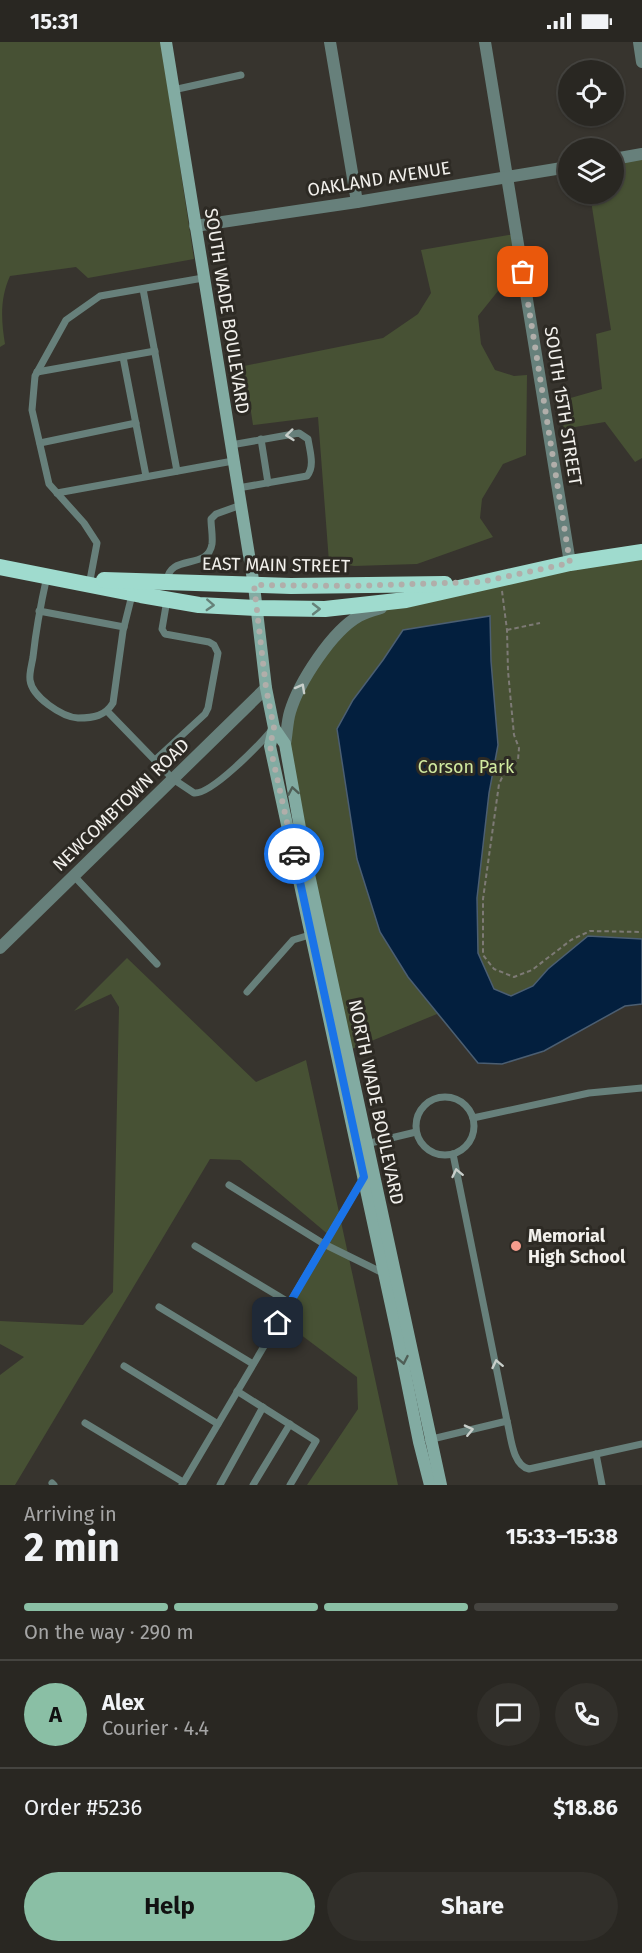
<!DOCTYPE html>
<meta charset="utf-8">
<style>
body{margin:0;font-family:"Fira Sans",sans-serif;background:#312f2a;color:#f1f3f6;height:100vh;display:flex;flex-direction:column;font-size:22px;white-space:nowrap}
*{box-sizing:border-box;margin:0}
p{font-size:20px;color:#a5a5a5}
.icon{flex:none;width:33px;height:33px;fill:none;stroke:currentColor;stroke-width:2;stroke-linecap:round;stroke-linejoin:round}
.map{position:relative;height:1443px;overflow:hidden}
.panel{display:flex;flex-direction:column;background:#292722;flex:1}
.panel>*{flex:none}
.controls{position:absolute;left:558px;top:18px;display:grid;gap:12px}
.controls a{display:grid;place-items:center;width:66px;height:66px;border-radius:50%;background:#292722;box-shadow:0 2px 4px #0004,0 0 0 2px #454440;font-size:30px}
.pin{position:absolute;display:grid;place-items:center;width:51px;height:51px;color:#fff;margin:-26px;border-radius:12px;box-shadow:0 3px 9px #0006}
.courier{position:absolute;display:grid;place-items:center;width:60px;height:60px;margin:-30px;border:4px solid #1a73e8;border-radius:50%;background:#fff;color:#222;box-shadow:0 2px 8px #0007}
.summary em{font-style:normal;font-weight:700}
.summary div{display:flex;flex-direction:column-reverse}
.summary{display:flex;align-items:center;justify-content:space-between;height:102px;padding:0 24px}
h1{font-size:39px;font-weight:700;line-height:45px}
.bar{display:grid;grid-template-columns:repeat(4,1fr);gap:9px 6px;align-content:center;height:72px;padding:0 24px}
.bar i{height:8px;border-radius:4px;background:#454440}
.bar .current{background:#8abfa5}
.bar p{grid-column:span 4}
.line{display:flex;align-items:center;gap:15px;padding:0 24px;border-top:2px solid #454440}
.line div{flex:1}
.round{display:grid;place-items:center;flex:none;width:63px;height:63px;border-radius:32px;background:#312f2a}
.action{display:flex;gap:12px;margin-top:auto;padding:12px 24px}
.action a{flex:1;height:69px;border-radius:36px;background:#8abfa5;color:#111;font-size:24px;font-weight:700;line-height:69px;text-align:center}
.action a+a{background:#312f2a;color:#f1f3f6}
.status{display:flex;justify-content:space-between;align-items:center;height:42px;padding:0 30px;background:#292722;direction:ltr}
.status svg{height:16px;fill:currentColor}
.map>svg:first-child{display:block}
.green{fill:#475134}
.water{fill:#031f3e;stroke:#4b5e72;stroke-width:1.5}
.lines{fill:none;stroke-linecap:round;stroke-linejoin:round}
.path{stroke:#7d7a75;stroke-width:2;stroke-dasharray:4.5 3;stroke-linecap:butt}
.service{stroke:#67807b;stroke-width:7}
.minor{stroke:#67807b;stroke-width:12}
.tertiary{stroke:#67807b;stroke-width:12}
.secondary{stroke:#82aba2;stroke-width:12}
.trunk{stroke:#9fdbce;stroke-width:16}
.oneway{stroke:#c8ceca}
.oneway2{stroke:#668279}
.oneway3{stroke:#4f5e56}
.done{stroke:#b1aeaa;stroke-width:6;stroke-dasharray:0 10.8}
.route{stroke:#1a73e8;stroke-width:8}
.poi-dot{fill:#f59d8d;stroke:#2d2a24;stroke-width:2}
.labels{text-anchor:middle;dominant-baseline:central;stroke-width:6;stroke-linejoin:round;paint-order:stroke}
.street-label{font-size:18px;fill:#f2f0ec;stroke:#2d2a24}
.park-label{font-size:18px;fill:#d1eaa0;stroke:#2d2a24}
.poi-label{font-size:18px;font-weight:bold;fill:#f2f0ec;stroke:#2d2a24;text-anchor:start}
</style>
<div class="status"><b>15:31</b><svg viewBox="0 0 49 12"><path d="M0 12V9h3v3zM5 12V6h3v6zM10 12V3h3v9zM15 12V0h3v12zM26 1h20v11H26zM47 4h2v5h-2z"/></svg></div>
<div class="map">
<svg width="642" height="1443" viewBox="0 0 642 1443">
<rect width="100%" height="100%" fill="#37342e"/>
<!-- green -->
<g class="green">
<path d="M0 0H161L194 217 88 236 76 225 10 234C0 256 1 278 5 302L0 305Z"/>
<path d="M642 110V416L635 420 605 380 563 387 567 357 602 347 596 292 611 288 590 152H614V114Z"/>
<path d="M515 192 510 234 478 274 481 302 495 328 514 334 527 333 526 413 503 422 482 457 480 476 493 495 417 522 354 524 329 520 318 375 253 383 244 324 383 296 418 272 431 251 421 208Z"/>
<path d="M642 510V962L625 964 544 1009 502 1022 478 1021 437 972 347 1009 285 702 302 642 360 573Z"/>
<path d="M127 916 256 1040 306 1018 398 1443H307L358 1367 357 1335 280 1277 330 1194 240 1118 210 1117 15 1443H0V1333L24 1315 0 1302V1279L83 1283 113 1250 119 965 111 952 74 969Z"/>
</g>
<!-- water -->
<path class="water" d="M490 574 491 619 498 703 489 751 477 856 478 911 494 947 511 954 533 944 548 927 588 894 642 897V962L625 964 544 1009 502 1022 478 1021 408 935 380 890 357 817 337 687 353 658 383 618 403 588Z"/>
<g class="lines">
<!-- path -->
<g class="path">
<path d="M502 549 507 588 508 629 514 693 519 706 518 718 506 727 499 742 483 857V913L494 927 514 935 532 928 571 898 590 889 642 890"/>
<path d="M507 588 540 581"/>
</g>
<!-- service -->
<g class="service">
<path d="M173 48 241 33"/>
<path d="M143 247 177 429"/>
<path d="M123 315 146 434"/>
<path d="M37 330 155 309"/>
<path d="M261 397 268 441"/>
<path d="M40 401 136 381"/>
<path d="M231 403 299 391 308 397C310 410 315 424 307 434L238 446"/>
<path d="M57 451 233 419"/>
<path d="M47 534C41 561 36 587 33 615 32 622 29 631 30 638 32 655 62 675 78 676 94 676 105 674 113 661L123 589 132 553"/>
<path d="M90 538 97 501 84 481 49 442 32 368 35 334 66 278 100 254 203 236"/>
<path d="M167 539C169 511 208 529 212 502 213 494 211 485 211 477L216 472 241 463"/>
<path d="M39 569 124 585"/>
<path d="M108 670 173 737 194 751C211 753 259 703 271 689"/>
<path d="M155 718 205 672 208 666 218 611 214 603 209 600 165 592 162 587 167 558"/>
<path d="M74 834 157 922"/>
<path d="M247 950 293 898 313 892"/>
<circle cx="445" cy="1084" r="29"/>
<path d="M473 1076 589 1051 642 1046"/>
<path d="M366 1102 416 1090"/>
<path d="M453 1112 507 1379C511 1394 512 1423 529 1427L642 1402"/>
<path d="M229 1143 324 1202 385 1232"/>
<path d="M195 1204 290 1261"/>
<path d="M159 1265 253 1322"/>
<path d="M124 1324 218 1382"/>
<path d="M237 1349 316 1399 290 1443"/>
<path d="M85 1381 183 1440"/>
<path d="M428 1398 507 1379"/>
<path d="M596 1412 602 1443"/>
<path d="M52 1441 54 1443"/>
<path d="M182 1443 364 1135"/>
<path d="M220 1443 263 1365"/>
<path d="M253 1443 290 1382"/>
</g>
<!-- minor -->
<g class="minor">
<path d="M330 0 357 160"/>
<path d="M485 0 570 521"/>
<path d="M639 0 642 20"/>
<path d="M614 117 642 112"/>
<path d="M195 184 357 160 568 125"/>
</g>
<!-- tertiary -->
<g class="tertiary">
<path d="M285 702C287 691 287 680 290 670 299 640 332 589 359 574 366 570 374 568 381 566"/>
<path d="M0 906 266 646"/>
</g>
<!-- secondary -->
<g class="secondary">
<path d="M166 0 254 544 266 646 274 686 270 704 397 1291 419 1400 430 1443"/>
<path d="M274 686 285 702 305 814 441 1443"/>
</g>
<!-- trunk -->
<g class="trunk">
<path d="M0 525 141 553 199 563 257 566 325 567 406 558 570 521 642 510"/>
<path d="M104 538 291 544 445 542"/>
</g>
</g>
<!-- one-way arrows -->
<defs><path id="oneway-chevron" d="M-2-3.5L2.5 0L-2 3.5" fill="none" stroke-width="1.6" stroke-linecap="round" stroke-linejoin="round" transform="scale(1.5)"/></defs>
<g class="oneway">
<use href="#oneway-chevron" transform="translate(290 393) rotate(174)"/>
<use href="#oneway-chevron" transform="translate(301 646) rotate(-61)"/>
<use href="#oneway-chevron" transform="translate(457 1131) rotate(-102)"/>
<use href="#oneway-chevron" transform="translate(497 1322) rotate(-102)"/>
<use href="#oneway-chevron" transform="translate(469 1388) rotate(-13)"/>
</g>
<g class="oneway2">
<use href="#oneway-chevron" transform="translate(210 563) rotate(3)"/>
<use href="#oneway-chevron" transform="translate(316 567)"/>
</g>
<g class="oneway3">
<use href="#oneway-chevron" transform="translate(293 749) rotate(-100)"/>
<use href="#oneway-chevron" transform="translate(403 1318) rotate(79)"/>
</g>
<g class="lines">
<!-- done -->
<path class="done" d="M294 812 270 704 274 686 266 646 254 543 350 544 481 540 570 521 523 230"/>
<!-- route -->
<path class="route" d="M278 1281 364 1135 294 812"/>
</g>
<!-- markers -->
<circle class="poi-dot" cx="516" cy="1204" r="6"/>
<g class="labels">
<!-- street labels -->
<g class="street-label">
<text transform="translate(379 137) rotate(-9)">OAKLAND AVENUE</text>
<text transform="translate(227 269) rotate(81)">SOUTH WADE BOULEVARD</text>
<text transform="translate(563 364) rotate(81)">SOUTH 15TH STREET</text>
<text transform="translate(276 523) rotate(1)">EAST MAIN STREET</text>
<text transform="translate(121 763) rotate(-44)">NEWCOMBTOWN ROAD</text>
<text transform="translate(376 1060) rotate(78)">NORTH WADE BOULEVARD</text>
</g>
<!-- park labels -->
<g class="park-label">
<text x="466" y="725">Corson Park</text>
</g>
<!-- poi labels -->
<g class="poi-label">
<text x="528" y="1194">Memorial<tspan x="528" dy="21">High School</tspan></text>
</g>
</g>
</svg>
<div class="controls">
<a><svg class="icon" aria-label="locate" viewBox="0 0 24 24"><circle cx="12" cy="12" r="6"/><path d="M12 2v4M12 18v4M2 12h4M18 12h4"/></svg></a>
<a><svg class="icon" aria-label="layers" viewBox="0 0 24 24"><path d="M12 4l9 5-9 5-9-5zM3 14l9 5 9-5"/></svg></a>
</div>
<div class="pin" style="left:523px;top:230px;background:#ea580c"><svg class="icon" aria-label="bag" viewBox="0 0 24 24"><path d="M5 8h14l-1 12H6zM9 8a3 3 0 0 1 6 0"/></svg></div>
<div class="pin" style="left:278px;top:1281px;background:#1f2937"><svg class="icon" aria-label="home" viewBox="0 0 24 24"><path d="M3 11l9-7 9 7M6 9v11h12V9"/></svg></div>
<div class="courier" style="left:294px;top:812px"><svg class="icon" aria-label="car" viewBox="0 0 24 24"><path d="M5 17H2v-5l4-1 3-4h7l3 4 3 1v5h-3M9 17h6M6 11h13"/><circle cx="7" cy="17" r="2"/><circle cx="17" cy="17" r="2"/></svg></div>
</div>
<section class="panel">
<div class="summary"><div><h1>2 min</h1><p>Arriving in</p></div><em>15:33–15:38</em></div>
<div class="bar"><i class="current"></i><i class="current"></i><i class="current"></i><i></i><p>On the way · 290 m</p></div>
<div class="line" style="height:108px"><b class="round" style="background:#8abfa5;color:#111">A</b><div><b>Alex</b><p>Courier · 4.4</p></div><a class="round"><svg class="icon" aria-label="chat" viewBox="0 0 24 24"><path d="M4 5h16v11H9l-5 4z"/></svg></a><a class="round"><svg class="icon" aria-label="phone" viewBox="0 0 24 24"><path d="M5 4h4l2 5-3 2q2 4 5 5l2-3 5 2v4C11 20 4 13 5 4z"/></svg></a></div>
<div class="line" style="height:78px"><div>Order #5236</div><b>$18.86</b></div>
<div class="action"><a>Help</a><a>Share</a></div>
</section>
